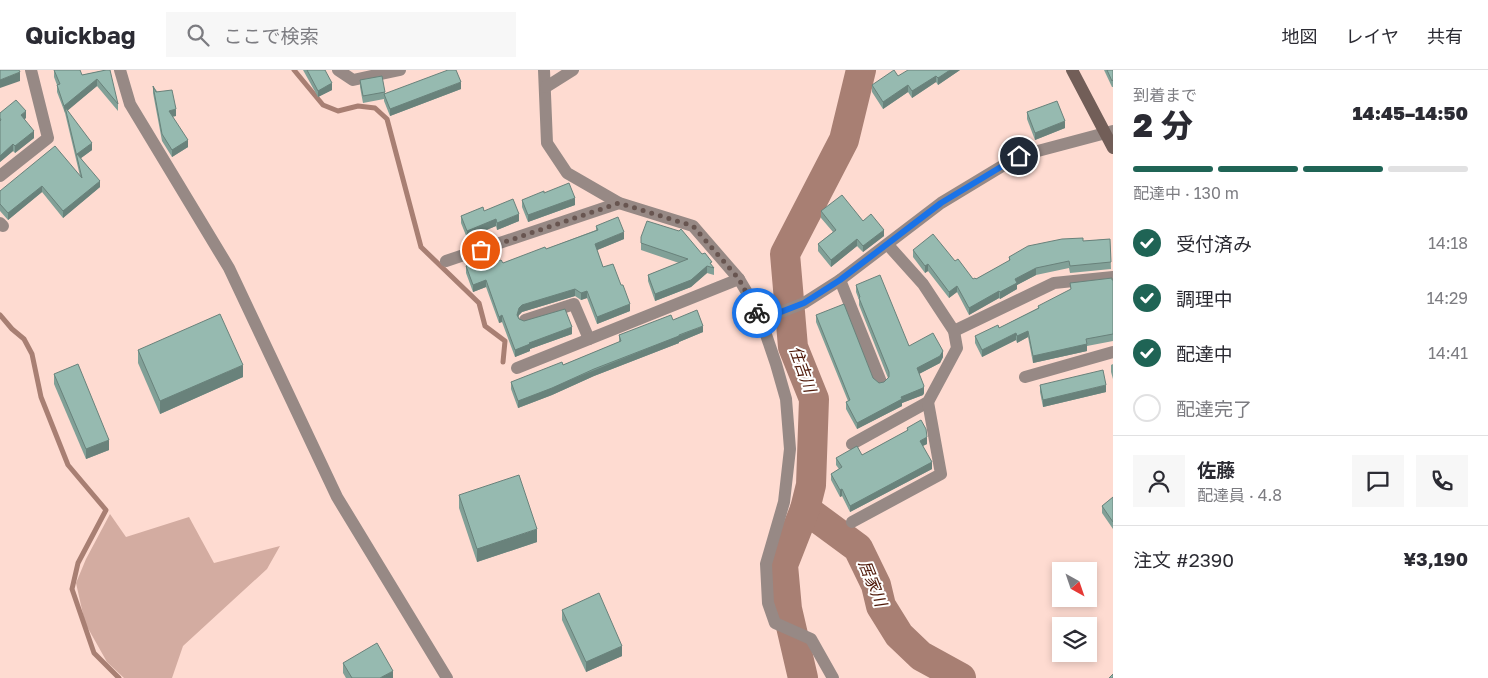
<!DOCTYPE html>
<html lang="ja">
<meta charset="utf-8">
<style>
body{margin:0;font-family:"Golos Text","Noto Sans JP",sans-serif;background:#f7f7f7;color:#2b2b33;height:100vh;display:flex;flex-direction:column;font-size:19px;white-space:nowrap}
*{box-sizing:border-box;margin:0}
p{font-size:16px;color:#7c7c81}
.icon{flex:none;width:28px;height:28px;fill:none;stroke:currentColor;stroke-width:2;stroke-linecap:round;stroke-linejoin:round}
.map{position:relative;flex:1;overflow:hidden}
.side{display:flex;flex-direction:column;background:#fff;width:375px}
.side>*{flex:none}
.needle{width:32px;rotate:140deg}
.buttons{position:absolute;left:1052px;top:492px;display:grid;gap:10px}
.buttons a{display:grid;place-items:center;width:45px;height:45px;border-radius:0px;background:#fff;box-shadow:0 2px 8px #0003;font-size:25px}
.pin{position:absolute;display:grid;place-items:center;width:42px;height:42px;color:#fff;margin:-21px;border:2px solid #fff;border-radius:50%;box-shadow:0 1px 5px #0007}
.courier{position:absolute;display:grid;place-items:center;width:50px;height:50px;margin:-25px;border:4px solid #1a73e8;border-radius:50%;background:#fff;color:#222;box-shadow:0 1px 6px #0007}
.overview em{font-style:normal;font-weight:800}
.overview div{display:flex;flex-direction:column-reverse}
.overview{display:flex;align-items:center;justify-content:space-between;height:85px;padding:0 20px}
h1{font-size:32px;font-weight:800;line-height:38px}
.bar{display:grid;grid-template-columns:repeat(4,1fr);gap:8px 5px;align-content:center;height:60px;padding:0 20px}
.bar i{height:6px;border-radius:4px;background:#e1e1e2}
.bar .active{background:#1f6455}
.bar p{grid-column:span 4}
.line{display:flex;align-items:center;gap:12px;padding:0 20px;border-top:1px solid #e1e1e2}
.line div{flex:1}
.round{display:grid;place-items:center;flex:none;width:52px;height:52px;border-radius:0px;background:#f7f7f7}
ol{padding:0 20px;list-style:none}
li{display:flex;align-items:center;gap:15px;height:55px}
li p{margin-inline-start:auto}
li .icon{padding:5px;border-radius:50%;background:#1f6455;color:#fff;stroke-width:4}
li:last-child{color:#7c7c81}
li i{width:28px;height:28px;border:2px solid #e1e1e2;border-radius:50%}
header{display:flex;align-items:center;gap:30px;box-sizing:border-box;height:70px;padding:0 25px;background:#fff;border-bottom:1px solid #e1e1e2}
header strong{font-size:24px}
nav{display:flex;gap:28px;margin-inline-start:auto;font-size:18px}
.search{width:350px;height:45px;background:#f7f7f7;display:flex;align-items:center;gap:12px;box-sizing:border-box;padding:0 18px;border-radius:0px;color:#7c7c81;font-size:19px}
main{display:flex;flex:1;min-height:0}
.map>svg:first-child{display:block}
.green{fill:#d3aca1}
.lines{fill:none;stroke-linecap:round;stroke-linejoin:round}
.stream{stroke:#a87f73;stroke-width:5}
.river{stroke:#a87f73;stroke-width:30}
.street{stroke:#978985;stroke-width:12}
.secondary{stroke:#725e58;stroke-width:12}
.wall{fill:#81a097}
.shaded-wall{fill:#69827b}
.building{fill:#96bab0;stroke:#69827b}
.done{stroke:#685550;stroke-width:5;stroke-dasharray:0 9}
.route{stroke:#1a73e8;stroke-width:6}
.labels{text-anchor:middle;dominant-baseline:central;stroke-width:4;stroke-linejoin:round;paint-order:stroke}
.water-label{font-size:16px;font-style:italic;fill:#4f1909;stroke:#fff}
</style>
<header>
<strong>Quickbag</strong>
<div class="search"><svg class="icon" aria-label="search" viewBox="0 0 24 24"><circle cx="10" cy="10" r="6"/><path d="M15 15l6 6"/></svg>ここで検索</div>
<nav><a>地図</a><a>レイヤ</a><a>共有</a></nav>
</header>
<main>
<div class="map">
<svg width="1113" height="608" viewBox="0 0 1113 608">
<rect width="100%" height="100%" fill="#fedbd1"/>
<!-- green -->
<path class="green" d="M110 444 126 467 189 447 214 493 280 476 267 499 183 576 172 608H124L107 592 85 553 76 513 86 489Z"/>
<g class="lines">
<!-- stream -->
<g class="stream">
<path d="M294 0 323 35 338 41 358 36 375 38 387 49 421 177 479 233 485 256 505 271 503 292"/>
<path d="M0 245 12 259 24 269 32 284 41 327 68 395 106 440 78 493 72 519 94 583 119 608"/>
</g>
<!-- river -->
<g class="river">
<path d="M805 439 858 478 876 515 881 536 899 565 921 586 961 608"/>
<path d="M803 608 787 539 783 495 805 439 811 415 814 329 793 277 785 184 844 70 861 0"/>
</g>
<!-- street -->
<g class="street">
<path d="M120 0 130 34 229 198 337 427 447 608"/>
<path d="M338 0 353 10 400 0"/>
<path d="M544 0 547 73 567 103 619 133 693 156 739 209 752 231 761 250 776 294 786 329 790 379 784 432 766 494 768 533 775 553 811 569 833 608"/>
<path d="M546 17 573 0"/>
<path d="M0 106 48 68 31 0"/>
<path d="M0 153 3 156"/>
<path d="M446 191 619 133"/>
<path d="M840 210 881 312"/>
<path d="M525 250 574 234 589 269"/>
<path d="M761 250 804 233 840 210 941 133 1019 86 1113 61"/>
<path d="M954 261 1054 213 1113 207"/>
<path d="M517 298 739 209"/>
<path d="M1025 307 1113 282"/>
<path d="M852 374 928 332 957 278 954 261 923 214 888 175"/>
<path d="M852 452 941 404 928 332"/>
</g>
<!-- secondary -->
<path class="secondary" d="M1072 0 1113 78"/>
</g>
<!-- wall -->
<g class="wall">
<path d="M54 0 82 5 106 0 118 34V41L97 16 67 40 92 80 81 88 100 117 63 148 42 122 8 150 0 141V121L80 106 65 43 57 22V15L54 7Z"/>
<path d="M303 0H325L332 20 318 27Z"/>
<path d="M960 0 938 15 936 12 912 28 908 22 883 39 872 22V15L898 6Z"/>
<path d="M1104 0H1113V17H1112Z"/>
<path d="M360 10 385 22V24L461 19 390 46 384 31V29L363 33 360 17Z"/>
<path d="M153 16 176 46 172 47 188 77 172 87 162 71 153 23Z"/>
<path d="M1027 42 1065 58 1035 70 1027 49Z"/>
<path d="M0 43 26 48 24 49 34 68 15 83 13 81 0 92Z"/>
<path d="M544 123 575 135 528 152 522 137V130Z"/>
<path d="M484 141 519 151 497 160 496 156 467 168 461 153V146Z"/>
<path d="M821 141 863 151 884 166 863 182 857 176 831 197 818 181V174L833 162 821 148Z"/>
<path d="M596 156 624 169 597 180 603 197 630 241 597 254 587 228 581 230 575 226 522 242 519 245 518 247 519 249 524 251 572 264 530 279V281L515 287 502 252 499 253 486 217 473 222 466 203V196L484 197 503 193 546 179 596 160Z"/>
<path d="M641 167 712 196 714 198V205L707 203 691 217 655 231 648 211V205L679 193 641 180Z"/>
<path d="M1110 169 1111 199 1070 203 1069 198 1036 205 1017 215V219L1000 229 999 228 969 245 957 222 949 228 928 201 925 203 913 187V180L955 191 973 209H976L1009 191V187L1083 171Z"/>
<path d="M1113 210V271L1087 276V281L1033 293 1028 267 1017 273 1016 270 982 287 975 273V266L999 258 1038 238V236Z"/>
<path d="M856 215 909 276 943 287 940 293 919 304 924 323 923 325 902 333V336L857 359 846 339V332L848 331 816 252V245L873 308 879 313 884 312 888 308 859 235V230L856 222Z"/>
<path d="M673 250 703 262 679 272V273L594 306 552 325 518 338 511 319V312L563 295 619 272V265Z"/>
<path d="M138 280 243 307 160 344 138 293Z"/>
<path d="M1113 294V309L1111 302V295Z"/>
<path d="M54 304 109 380 86 389 54 314Z"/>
<path d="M1040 315 1106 322 1043 337 1040 322Z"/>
<path d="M907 358 927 374 923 376 932 399 850 442 842 426 840 427 831 410V404L839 399 836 395V388L862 385 907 361Z"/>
<path d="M459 425 537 472 477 492 459 438Z"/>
<path d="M1113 427V459L1102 443V436Z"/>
<path d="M562 540 622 586 586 602 562 550Z"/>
<path d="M343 593 393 608H346L343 603Z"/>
</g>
<!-- shaded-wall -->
<g class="shaded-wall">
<path d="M950 0H960L938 15V8Z"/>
<path d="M20 2V11L0 18V10Z"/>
<path d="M936 6V12L912 28V21Z"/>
<path d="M97 9V16L66 42 65 37 64 43V36Z"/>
<path d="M461 12V19L390 46V39Z"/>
<path d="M332 13V20L318 27V21Z"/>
<path d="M908 15V22L883 39V32Z"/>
<path d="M176 39V46L169 47V41Z"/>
<path d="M26 41V48L21 52V45Z"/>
<path d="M1065 51V58L1035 70V63Z"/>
<path d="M34 61V68L15 83V76Z"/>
<path d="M188 70V77L172 87V80Z"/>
<path d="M92 73V80L77 91V84Z"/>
<path d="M13 74V81L0 92V86Z"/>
<path d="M100 111V117L63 148V141Z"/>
<path d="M42 116V122L8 150V143Z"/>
<path d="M575 128V135L528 152V145Z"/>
<path d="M519 144V151L497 160V153Z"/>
<path d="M496 149V156L467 168V161Z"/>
<path d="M884 160V166L863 182V176Z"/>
<path d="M624 162V169L595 181V174Z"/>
<path d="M857 169V176L831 197V190Z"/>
<path d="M928 194V201L925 203V196Z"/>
<path d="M707 196V203L691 217 655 231V224Z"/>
<path d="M1036 198V205L1017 215V219L1000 229V222L1015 209Z"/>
<path d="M486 210V217L473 222V215Z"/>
<path d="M957 216V222L949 228V222Z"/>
<path d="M575 219V226L522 242 519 245 517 252V245L519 238 522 235Z"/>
<path d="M587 221V228L581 230V223Z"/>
<path d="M999 221V228L969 245V238Z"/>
<path d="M630 234V241L597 254V247Z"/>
<path d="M502 245V252L499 253V247Z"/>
<path d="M703 256V262L679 272V273L594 306 552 325 518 338V331Z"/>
<path d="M572 257V264L530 279V281L515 287V280L529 273Z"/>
<path d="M1028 261V267L1017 273V266Z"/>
<path d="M1016 263V270L982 287V280Z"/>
<path d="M1087 274V281L1033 293V286Z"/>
<path d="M943 281V287L940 293 917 305V298Z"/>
<path d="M243 295V307L160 344V331Z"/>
<path d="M1106 315V322L1043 337V330Z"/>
<path d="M924 316V323L923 325 902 333V336L857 359V353L901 327Z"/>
<path d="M927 367V374L920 377V371Z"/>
<path d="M109 370V380L86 389V379Z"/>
<path d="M932 392V399L850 442V436Z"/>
<path d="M842 419V426L840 427V420Z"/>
<path d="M537 459V472L477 492V479Z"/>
<path d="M622 576V586L586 602V592Z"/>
<path d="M393 601V608H380Z"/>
</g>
<!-- building -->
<g class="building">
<path d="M0 0H19L20 2 0 10Z"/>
<path d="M54 0H80L82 5 106 0H110L118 34 97 9 64 36 57 15 60 14Z"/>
<path d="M307 0H325L332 13 318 21Z"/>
<path d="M448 0H456L461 12 390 39 384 24Z"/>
<path d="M894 0 898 6 908 0H950L938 8 936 6 912 21 908 15 883 32 872 15Z"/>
<path d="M1107 0H1113V10L1112 11Z"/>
<path d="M382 6 385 22 363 26 360 10Z"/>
<path d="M153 16 156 22 172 20 176 39 169 41 188 70 172 80 162 64Z"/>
<path d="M16 30 26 41 21 45 34 61 15 76 13 74 0 86V51L1 50 0 48V43Z"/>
<path d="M1057 31 1065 51 1035 63 1027 42Z"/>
<path d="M65 37 92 73 77 84 100 111 63 141 42 116 8 143 0 134V121L55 76 82 108Z"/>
<path d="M569 113 575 128 528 145 522 130 544 121V123Z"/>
<path d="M842 125 863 151 871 144 884 160 863 176 857 169 831 190 818 174 836 160 821 141Z"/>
<path d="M513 129 519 144 497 153 496 149 467 161 461 146 483 137 484 141Z"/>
<path d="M618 147 624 162 595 174 603 197 613 194 621 215H623L630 234 597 247 587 221 581 223 575 219 522 235 519 238 517 245 519 249 524 251 565 239 572 257 529 273 530 274 515 280 502 245 499 247 486 210 473 215 466 196 481 190 484 197 501 190 503 193 545 177 546 179 598 160 596 156Z"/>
<path d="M647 151 679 161 681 159 702 184 705 183 712 192 710 193 714 198 707 196 691 210 655 224 648 205 688 189 641 173V167Z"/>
<path d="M933 164 955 191 958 189 973 209 975 208 976 209 1010 190 1009 187 1028 176 1062 169 1083 168V171L1110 169 1111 192 1070 196 1069 191 1036 198 1015 209 1017 213 1000 222 999 221 969 238 957 216 949 222 928 194 925 196 913 180Z"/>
<path d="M880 205 909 276 933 263 943 281 940 286 917 298 924 316 923 318 901 327 902 329 857 353 846 332 850 330 816 245 844 234 873 308 879 313 884 312 889 307V302L859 228 860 227 856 215Z"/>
<path d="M1112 208V210H1113V264L1086 269 1087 274 1033 286 1028 261 1017 266 1016 263 982 280 975 266 998 255 999 258 1039 238 1038 236 1071 219 1070 213Z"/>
<path d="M697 240 703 256 679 265V266L594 299 552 318 518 331 511 312 562 292 563 295 621 271 619 265 671 245 673 250Z"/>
<path d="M220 244 243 295 160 331 138 280Z"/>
<path d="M78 294 109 370 86 379 54 304Z"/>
<path d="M1103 300 1106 315 1043 330 1040 315Z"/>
<path d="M921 350 926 359 927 367 920 371 932 392 850 436 842 419 840 420 831 404 842 397 836 388 857 376 862 385 908 360 907 358Z"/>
<path d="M519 405 537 459 477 479 459 425Z"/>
<path d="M1113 427V452L1102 436Z"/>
<path d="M599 523 622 576 586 592 562 540Z"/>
<path d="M377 573 393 601 380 608H352L343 593Z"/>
<path d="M1113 604V608H1109Z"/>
</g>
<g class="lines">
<!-- done -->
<path class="done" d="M481 180 619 133 693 156 739 209 757 243"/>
<!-- route -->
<path class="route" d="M757 243 760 250 804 233 840 210 941 133 1019 86"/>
</g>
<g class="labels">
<!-- water labels -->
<g class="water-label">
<text transform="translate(803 299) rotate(70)">住吉川</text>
<text transform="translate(873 513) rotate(68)">居家川</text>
</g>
</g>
</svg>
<div class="buttons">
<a><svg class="needle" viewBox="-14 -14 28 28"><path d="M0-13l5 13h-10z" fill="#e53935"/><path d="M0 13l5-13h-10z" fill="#7c7c81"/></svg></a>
<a><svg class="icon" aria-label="layers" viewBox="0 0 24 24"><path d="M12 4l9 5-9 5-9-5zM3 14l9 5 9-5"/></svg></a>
</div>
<div class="pin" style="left:481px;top:180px;background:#ea580c"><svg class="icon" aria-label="bag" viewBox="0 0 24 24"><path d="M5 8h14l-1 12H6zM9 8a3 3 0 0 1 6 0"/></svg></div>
<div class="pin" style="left:1019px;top:86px;background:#1f2937"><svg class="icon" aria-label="home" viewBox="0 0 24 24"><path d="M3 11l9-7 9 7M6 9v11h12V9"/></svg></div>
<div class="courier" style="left:757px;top:243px"><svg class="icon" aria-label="bike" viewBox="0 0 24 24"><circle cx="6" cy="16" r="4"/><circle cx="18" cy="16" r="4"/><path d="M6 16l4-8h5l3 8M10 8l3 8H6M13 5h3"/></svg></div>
</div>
<section class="side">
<div class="overview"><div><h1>2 分</h1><p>到着まで</p></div><em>14:45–14:50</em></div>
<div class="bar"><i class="active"></i><i class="active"></i><i class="active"></i><i></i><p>配達中 · 130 m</p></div>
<ol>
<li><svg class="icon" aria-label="check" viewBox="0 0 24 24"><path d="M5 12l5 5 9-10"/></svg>受付済み<p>14:18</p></li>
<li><svg class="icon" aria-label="check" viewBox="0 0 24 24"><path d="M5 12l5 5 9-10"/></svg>調理中<p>14:29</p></li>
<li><svg class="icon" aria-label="check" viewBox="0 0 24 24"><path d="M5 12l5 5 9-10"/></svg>配達中<p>14:41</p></li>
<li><i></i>配達完了</li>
</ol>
<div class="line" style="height:90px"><a class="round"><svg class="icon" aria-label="person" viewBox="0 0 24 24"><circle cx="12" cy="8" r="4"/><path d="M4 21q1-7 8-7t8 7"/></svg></a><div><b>佐藤</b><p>配達員 · 4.8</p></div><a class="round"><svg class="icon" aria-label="chat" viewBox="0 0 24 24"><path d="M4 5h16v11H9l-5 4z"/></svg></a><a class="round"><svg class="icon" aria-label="phone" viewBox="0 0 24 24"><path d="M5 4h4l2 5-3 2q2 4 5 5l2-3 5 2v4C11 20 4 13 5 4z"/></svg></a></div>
<div class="line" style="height:65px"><div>注文 #2390</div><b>¥3,190</b></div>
</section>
</main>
